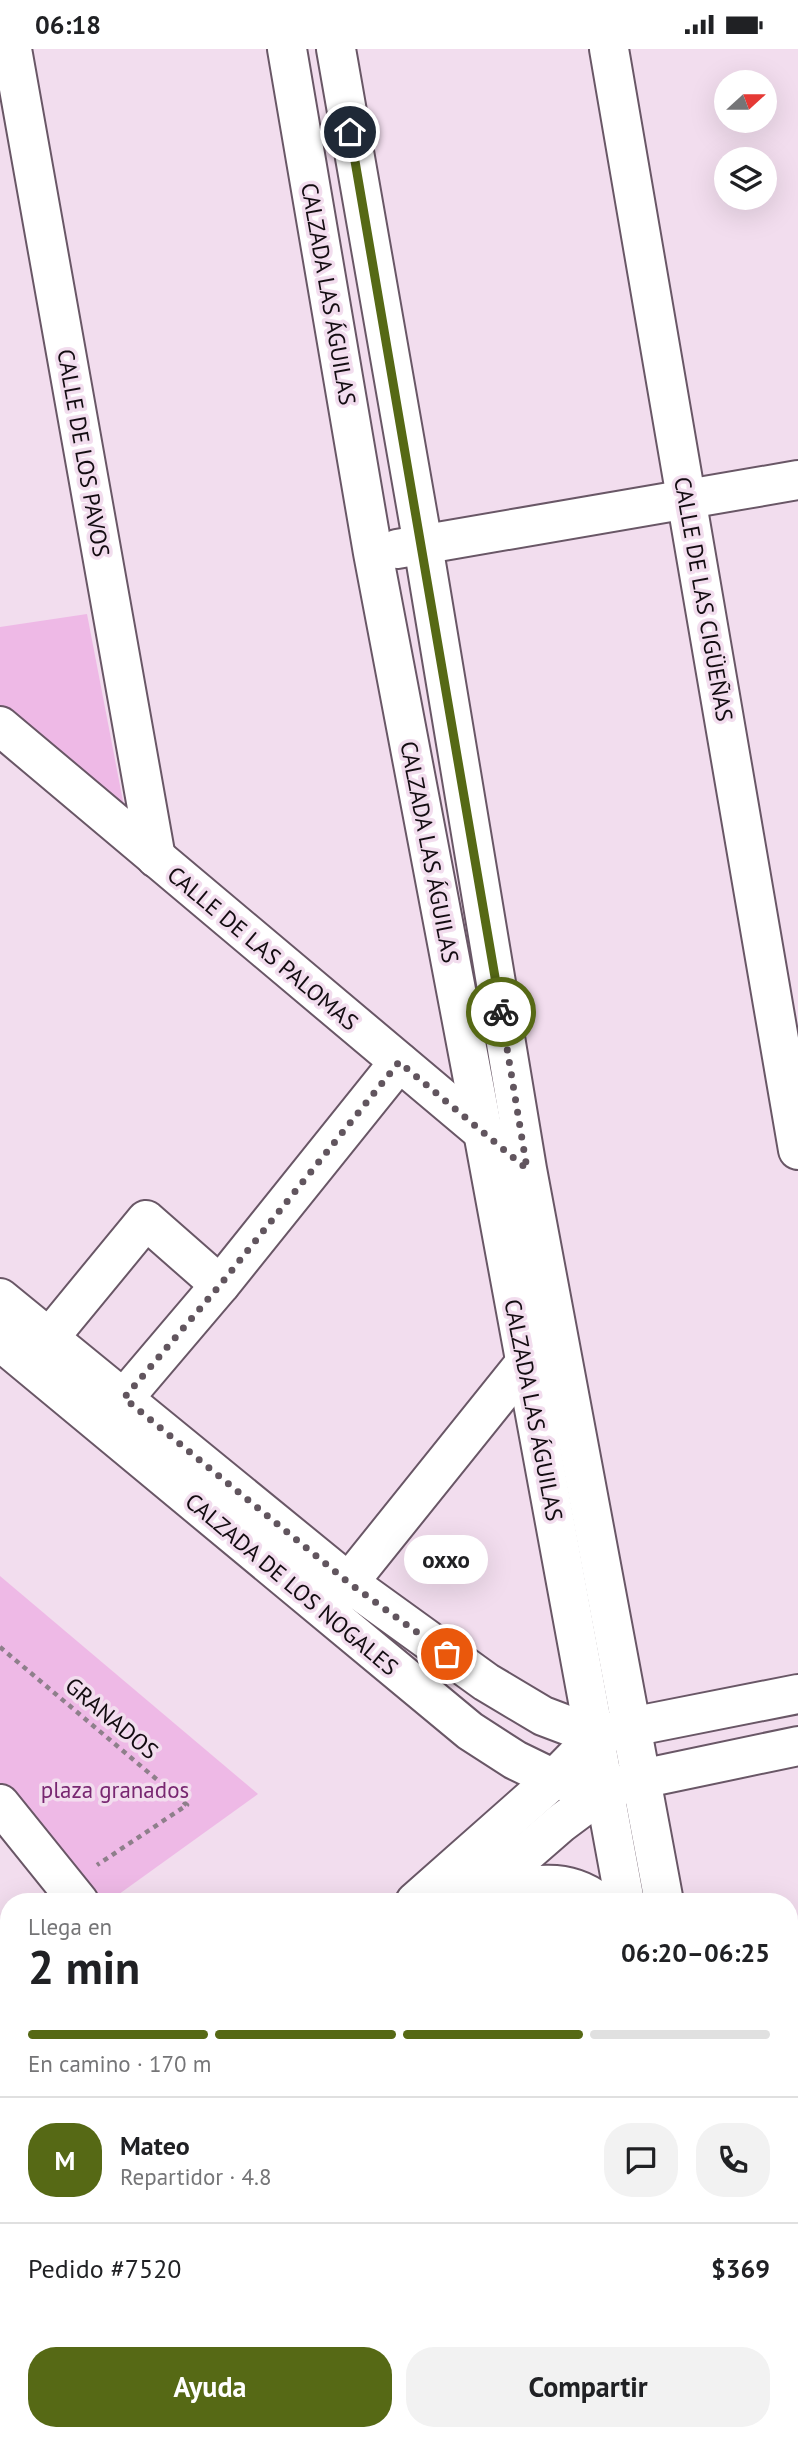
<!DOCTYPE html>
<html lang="es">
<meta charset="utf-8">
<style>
body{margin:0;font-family:"PT Sans",sans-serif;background:#f2f2f2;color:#202124;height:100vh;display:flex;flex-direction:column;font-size:26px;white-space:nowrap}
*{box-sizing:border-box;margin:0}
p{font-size:23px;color:#757577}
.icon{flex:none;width:38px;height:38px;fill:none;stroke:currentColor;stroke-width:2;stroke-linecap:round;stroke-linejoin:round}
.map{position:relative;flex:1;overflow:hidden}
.details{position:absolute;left:0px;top:1844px;width:798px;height:548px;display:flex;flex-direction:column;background:#fff;border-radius:28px 28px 0 0;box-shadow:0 7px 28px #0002}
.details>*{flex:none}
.needle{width:46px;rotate:69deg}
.fabs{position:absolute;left:714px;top:21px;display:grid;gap:14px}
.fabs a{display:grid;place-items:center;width:63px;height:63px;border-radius:50%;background:#fff;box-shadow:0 7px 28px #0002;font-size:35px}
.pin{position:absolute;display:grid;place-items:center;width:60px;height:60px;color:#fff;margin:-30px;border:4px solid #fff;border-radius:50%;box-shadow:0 2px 7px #0007}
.courier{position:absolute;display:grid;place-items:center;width:70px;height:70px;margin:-35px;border:5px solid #566915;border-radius:50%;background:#fff;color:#222;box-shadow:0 2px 9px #0007}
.bubble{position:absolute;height:49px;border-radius:24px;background:#fff;box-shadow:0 7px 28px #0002;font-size:23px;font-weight:800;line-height:49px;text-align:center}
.overview em{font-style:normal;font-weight:800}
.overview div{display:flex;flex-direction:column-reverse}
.overview{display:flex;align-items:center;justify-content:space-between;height:119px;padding:0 28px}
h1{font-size:46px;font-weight:800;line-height:52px}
.bar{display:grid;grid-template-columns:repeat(4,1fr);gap:10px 7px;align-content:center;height:84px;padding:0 28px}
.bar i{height:9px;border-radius:5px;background:#e0e0e0}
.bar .current{background:#566915}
.bar p{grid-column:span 4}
.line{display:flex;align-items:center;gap:18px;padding:0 28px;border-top:2px solid #e0e0e0}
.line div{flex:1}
.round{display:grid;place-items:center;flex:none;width:74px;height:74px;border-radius:28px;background:#f2f2f2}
.button{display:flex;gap:14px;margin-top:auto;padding:14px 28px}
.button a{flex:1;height:80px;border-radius:28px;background:#566915;color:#fff;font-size:28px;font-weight:800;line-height:80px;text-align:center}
.button a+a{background:#f2f2f2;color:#202124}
.status{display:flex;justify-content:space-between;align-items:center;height:49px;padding:0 35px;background:#fff;direction:ltr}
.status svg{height:19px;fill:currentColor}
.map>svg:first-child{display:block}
.green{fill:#eeb9e6}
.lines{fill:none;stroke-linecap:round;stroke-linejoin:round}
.minor-casing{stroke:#695766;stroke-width:42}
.path{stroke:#8e7f8b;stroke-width:4.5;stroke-dasharray:5 5;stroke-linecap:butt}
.minor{stroke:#fff;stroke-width:38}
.done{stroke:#61555e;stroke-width:7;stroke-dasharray:0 12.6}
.route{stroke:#566915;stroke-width:9}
.labels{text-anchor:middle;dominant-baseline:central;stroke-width:7;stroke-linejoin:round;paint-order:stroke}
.street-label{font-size:23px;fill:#130c11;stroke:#f2ddee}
.park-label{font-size:23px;fill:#782771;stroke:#f2ddee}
</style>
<div class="status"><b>06:18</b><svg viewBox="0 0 49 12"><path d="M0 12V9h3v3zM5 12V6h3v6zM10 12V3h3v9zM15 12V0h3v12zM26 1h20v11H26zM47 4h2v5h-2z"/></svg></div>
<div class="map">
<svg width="798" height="2392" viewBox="0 0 798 2392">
<rect width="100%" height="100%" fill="#f2ddee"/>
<!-- green -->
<g class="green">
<path d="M87 565 127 773 0 661V578Z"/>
<path d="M0 1527 258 1745 108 1853H91L0 1734Z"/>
<path d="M493 2384H527L528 2392H499Z"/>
</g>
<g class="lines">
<!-- minor casing -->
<g class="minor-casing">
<g id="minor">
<path d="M12 0 156 809"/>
<path d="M287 0 373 504 483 1083 625 1853"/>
<path d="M336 0 423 496 527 1120 664 1853"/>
<path d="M609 0 798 1101"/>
<path d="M397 500 798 431"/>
<path d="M0 677 491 1090"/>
<path d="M0 1249 349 1534 486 1633 543 1667 596 1687"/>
<path d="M49 1289 146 1171 220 1236"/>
<path d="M0 1292 470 1682 515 1711 554 1730 604 1742"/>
<path d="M107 1369 220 1236 399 1013"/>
<path d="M333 1553 525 1314"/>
<path d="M0 1755 79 1853"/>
<path d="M478 1850C521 1839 560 1823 599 1853"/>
<path d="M415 1853 554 1730 596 1687 631 1678 798 1645"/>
<path d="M470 1853 561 1774 604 1742 641 1730 798 1697"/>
<path d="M0 2104 9 2116"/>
<path d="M0 2183 9 2176"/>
<path d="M0 2243 9 2236"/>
<path d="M215 2384 218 2392"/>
<path d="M471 2384 478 2392"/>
<path d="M725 2384 727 2392"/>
<path d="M760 2384 762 2392"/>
<path d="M324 2392 336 2384"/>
</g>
</g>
<!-- path -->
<g class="path">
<path d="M0 1598 187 1756 97 1816"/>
<path d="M525 2384 526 2392"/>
</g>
<!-- minor -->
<use href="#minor" class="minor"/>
</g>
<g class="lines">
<!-- done -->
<path class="done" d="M447 1605 349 1534 124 1349 220 1236 399 1013 527 1120 501 963"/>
<!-- route -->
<path class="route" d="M350 83 501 963"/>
</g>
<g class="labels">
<!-- street labels -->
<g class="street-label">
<text transform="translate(329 245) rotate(80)">CALZADA LAS ÁGUILAS</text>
<text transform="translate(84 404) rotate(80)">CALLE DE LOS PAVOS</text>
<text transform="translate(704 550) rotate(80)">CALLE DE LAS CIGÜEÑAS</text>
<text transform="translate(430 803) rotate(79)">CALZADA LAS ÁGUILAS</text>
<text transform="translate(263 899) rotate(40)">CALLE DE LAS PALOMAS</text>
<text transform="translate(534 1361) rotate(79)">CALZADA LAS ÁGUILAS</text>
<text transform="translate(292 1535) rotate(40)">CALZADA DE LOS NOGALES</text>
<text transform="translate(112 1669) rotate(40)">GRANADOS</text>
</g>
<!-- park labels -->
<g class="park-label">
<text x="115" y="1740">plaza granados</text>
</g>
</g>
</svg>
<div class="fabs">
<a><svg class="needle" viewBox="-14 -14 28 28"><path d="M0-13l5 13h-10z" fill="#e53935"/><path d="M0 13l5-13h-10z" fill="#757577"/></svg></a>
<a><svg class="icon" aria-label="layers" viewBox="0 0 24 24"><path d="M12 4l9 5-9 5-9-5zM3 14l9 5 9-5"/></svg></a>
</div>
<div class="pin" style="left:447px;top:1605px;background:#ea580c"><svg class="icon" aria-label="bag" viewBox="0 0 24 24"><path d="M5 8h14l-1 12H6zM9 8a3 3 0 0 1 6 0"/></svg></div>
<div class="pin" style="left:350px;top:83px;background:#1f2937"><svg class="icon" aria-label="home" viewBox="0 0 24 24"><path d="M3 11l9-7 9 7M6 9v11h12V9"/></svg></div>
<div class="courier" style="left:501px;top:963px"><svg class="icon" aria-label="bike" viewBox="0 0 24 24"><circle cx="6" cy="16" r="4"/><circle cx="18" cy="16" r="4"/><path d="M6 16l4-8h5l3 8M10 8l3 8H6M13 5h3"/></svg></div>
<div class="bubble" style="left:404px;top:1486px;width:84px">oxxo</div>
<section class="details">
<div class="overview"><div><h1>2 min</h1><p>Llega en</p></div><em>06:20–06:25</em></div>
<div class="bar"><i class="current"></i><i class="current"></i><i class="current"></i><i></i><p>En camino · 170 m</p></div>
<div class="line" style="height:126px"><b class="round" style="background:#566915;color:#fff">M</b><div><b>Mateo</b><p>Repartidor · 4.8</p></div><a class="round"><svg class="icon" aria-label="chat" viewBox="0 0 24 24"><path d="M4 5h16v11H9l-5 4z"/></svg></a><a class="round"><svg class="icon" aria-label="phone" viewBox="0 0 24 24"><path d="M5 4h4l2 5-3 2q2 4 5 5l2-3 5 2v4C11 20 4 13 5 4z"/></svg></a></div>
<div class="line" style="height:91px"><div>Pedido #7520</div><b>$369</b></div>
<div class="button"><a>Ayuda</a><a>Compartir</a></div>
</section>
</div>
